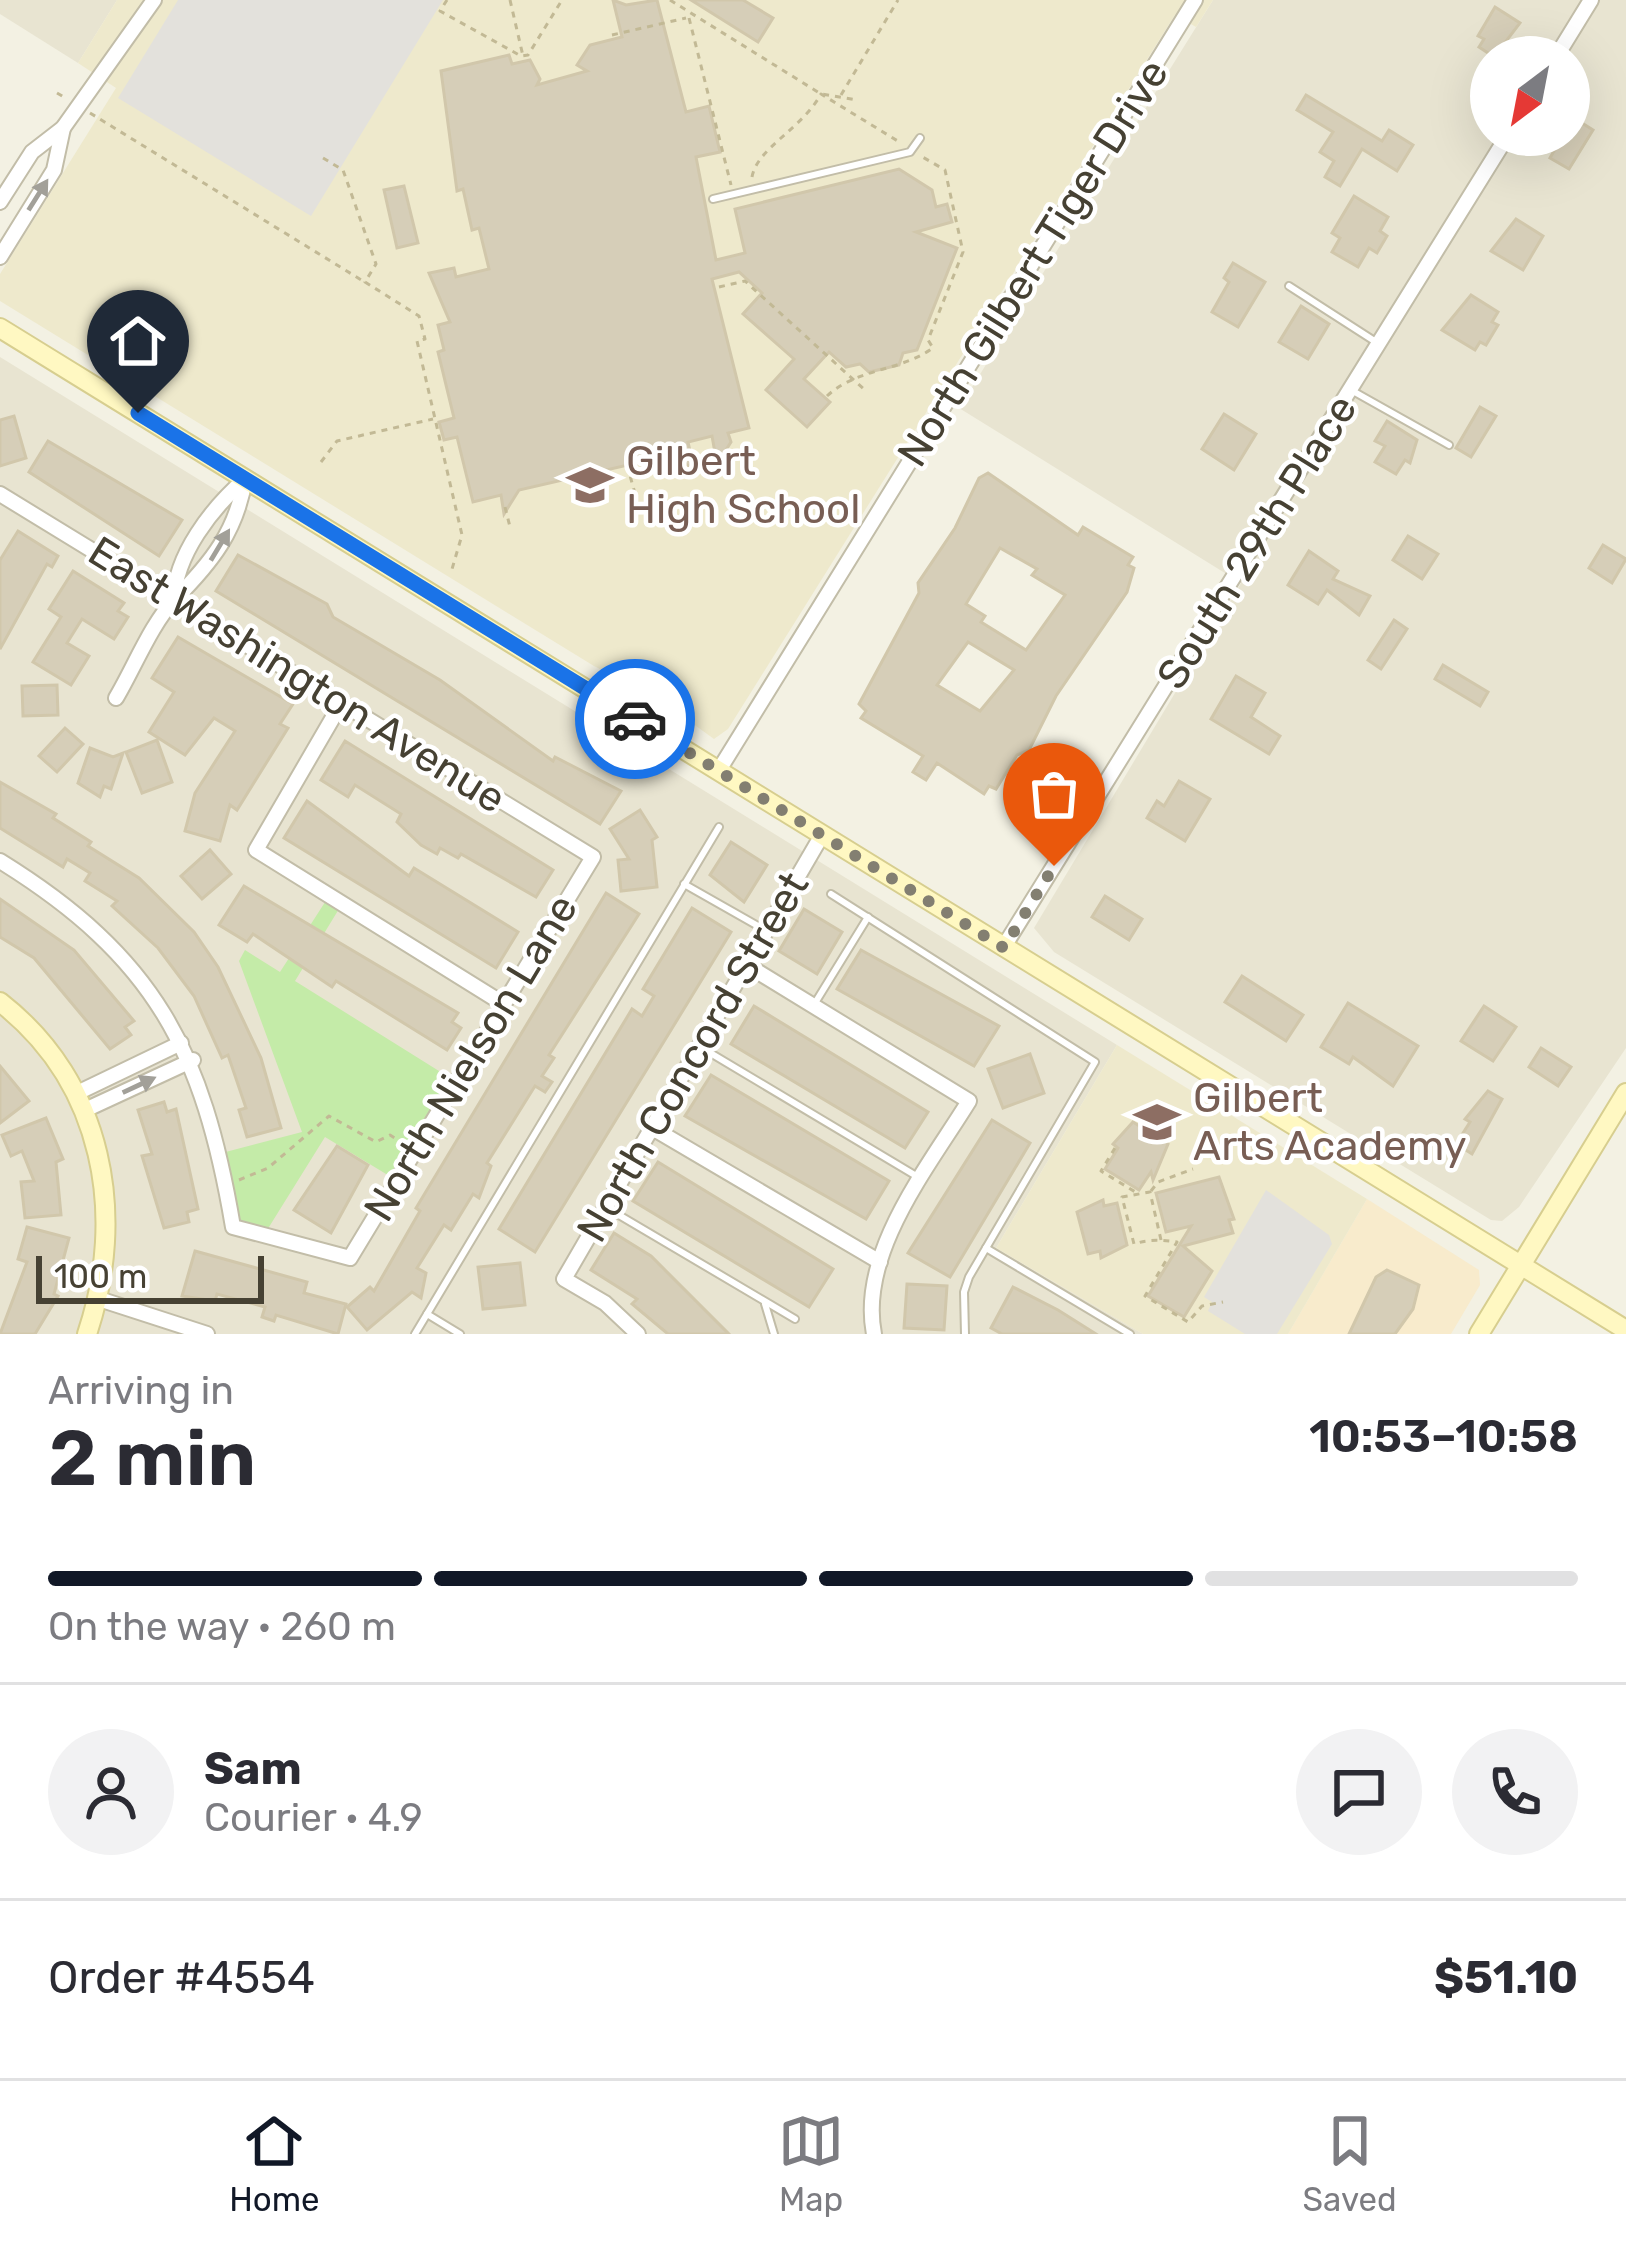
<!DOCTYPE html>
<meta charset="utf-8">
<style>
body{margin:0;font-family:Rubik,sans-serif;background:#f2f2f3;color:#2b2b33;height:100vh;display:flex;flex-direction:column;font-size:45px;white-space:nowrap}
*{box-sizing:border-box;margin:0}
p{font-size:39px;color:#7c7c81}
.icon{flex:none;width:66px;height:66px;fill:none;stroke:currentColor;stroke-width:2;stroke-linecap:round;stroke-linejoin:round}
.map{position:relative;height:1334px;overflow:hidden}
.side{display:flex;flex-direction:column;background:#fff;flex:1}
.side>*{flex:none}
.needle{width:78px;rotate:212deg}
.buttons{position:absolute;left:1470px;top:36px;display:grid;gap:24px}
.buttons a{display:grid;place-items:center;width:120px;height:120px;border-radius:50%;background:#fff;box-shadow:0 12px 48px #0002;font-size:60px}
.scale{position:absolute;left:36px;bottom:30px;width:228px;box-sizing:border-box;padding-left:12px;border:6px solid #464133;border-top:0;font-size:33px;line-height:42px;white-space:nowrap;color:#464133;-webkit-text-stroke:9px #fff;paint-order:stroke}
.pin{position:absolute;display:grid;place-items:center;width:102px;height:102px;color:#fff;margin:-123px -51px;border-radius:50% 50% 50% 0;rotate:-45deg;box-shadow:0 0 12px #0007}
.pin .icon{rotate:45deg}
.courier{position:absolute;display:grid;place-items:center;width:120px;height:120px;margin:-60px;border:9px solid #1a73e8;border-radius:50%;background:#fff;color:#222;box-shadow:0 3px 15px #0007}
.overview em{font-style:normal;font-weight:600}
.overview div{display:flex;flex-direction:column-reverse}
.overview{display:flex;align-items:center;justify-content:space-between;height:204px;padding:0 48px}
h1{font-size:78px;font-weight:600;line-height:90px}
.bar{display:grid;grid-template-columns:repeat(4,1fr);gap:18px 12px;align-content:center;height:144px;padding:0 48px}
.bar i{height:15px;border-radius:9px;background:#e1e1e2}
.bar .selected{background:#111827}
.bar p{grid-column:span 4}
.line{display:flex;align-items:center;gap:30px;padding:0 48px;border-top:3px solid #e1e1e2}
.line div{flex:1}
.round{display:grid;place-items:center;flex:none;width:126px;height:126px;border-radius:63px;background:#f2f2f3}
.tabs{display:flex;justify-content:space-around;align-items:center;height:168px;border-top:3px solid #e1e1e2;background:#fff;font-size:33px;color:#7c7c81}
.tabs a{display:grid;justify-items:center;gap:6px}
.tabs .selected{color:#111827}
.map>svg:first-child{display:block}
.residential{fill:#e8e4d1;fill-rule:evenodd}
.commercial{fill:#f8ebcc}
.education{fill:#eee9cc}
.green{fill:#c4eba8}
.parking{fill:#e3e1dc}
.building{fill:#d6ceb8;stroke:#d1c7ab;stroke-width:3;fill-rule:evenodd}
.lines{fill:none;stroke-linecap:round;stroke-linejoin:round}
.lane-casing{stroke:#c2bda8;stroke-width:10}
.street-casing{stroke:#c2bda8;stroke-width:18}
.secondary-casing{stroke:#d7ce8f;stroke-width:22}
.path{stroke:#c2b995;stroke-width:3;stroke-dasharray:6 6;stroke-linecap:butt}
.lane{stroke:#fff;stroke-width:6}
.street{stroke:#fff;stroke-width:14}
.secondary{stroke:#fff8c2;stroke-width:18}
.oneway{fill:#a2a099}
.done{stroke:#837f71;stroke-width:12;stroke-dasharray:0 21.6}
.route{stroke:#1a73e8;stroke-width:15}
.labels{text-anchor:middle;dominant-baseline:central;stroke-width:9;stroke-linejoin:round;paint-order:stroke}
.street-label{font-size:42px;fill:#464133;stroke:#fff}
.education-label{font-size:42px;fill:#785e54;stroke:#fff;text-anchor:start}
</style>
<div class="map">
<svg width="1626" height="1334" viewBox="0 0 1626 1334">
<rect width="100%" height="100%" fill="#f3f1e3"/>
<!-- residential -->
<g class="residential">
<path d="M0 0H117L78 63 0 14Z"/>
<path d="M1213 0H1626V1048L1519 1207 1502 1221 1491 1220 1054 952 1034 928 1241 583 959 408ZM1491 57H1569V135H1491Z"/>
<path d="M0 357 1117 1045 996 1248 1143 1334H0Z"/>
</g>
<!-- commercial -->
<path class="commercial" d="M1367 1199 1479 1270 1480 1285 1451 1334H1288Z"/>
<!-- education -->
<g class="education">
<path d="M117 0H1213L1196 27 1175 15 728 729 714 739 660 700 594 666 0 301V274L116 88 78 63Z"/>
<path d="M1117 1045 1367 1199 1288 1334H1143L996 1248Z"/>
</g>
<!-- green -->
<path class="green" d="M329 896 342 904 295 981 455 1081 396 1180 325 1137 264 1235 233 1227 218 1154 302 1132 239 961 245 950 280 972Z"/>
<!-- parking -->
<g class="parking">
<path d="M178 0H443L311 216 118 98Z"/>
<path d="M1266 1190 1329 1235 1332 1244 1277 1334H1245L1208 1311 1212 1302 1204 1297Z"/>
</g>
<!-- building -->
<g class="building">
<path d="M613 0 626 5 657 0 686 112 709 106 720 152 696 157 716 260 745 253 735 209 899 169 932 190 936 207 947 204 952 222 916 232 957 248 917 350 903 353 899 365 869 372 860 364 846 367 829 352 804 379 830 402 807 427 766 390 794 359 743 314 762 293 739 272 712 279 749 428 728 433 731 442 717 464 712 436 688 442 694 469 671 455 519 490 504 514 501 495 473 502 457 437 444 440 439 422 454 418 438 352 444 350 438 325 450 322 429 273 454 268 456 277 489 269 479 228 472 230 463 189 457 191 441 71 509 55 512 64 530 60 540 79 537 85 587 71 577 65 590 45 622 37Z"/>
<path d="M691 0H743L773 18 758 42Z"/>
<path d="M1495 7 1520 23 1494 57 1479 47 1484 39 1478 36Z"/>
<path d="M1306 95 1382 141 1389 130 1413 145 1397 171 1362 149 1340 186 1325 177 1334 161 1320 152 1333 132 1297 110Z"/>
<path d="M1574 118 1593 130 1569 169 1550 158 1563 135H1569Z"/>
<path d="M404 186 418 243 397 248 384 190Z"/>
<path d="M1354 196 1388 217 1380 231 1387 236 1377 253 1369 248 1358 267 1332 252 1340 238 1332 233Z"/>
<path d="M1516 219 1543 236 1523 270 1491 251Z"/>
<path d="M1233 263 1265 282 1238 327 1212 312 1229 282 1224 278Z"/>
<path d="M1471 295 1498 312 1492 322 1498 325 1486 345 1480 342 1475 350 1442 330Z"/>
<path d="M1301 306 1329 324 1308 359 1279 342Z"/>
<path d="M1480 407 1496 416 1471 457 1456 448Z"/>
<path d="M1224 414 1256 434 1234 470 1202 449Z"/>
<path d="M14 416 26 458 0 466V420Z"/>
<path d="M1387 421 1417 440 1410 463 1405 460 1396 474 1375 462 1385 446 1375 441Z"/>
<path d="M48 441 182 520 159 556 29 472Z"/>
<path d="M988 473 1078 535 1083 527 1133 557 1128 565 1134 568 1127 592 1056 696 1029 750 1017 755 996 789 989 786 984 794 937 763 926 780 913 772 923 756 861 718 866 711 859 704 919 593 918 583 955 528 979 478ZM1000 548 1037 569 1032 575 1065 595 1026 650 981 622 985 616 966 604ZM968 642 1014 670 980 711 937 685Z"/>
<path d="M18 531 58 556 52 567 47 564 0 649V560Z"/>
<path d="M1408 536 1438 554 1422 579 1393 560Z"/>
<path d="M1603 545 1626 559 1612 583 1589 568Z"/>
<path d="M1309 551 1338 571 1333 579 1370 596 1359 615 1327 590 1318 604 1288 585Z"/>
<path d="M238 555 327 604 333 617 440 680 553 761 555 757 621 791 600 824 216 591Z"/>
<path d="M73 571 124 603 118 611 128 617 114 639 82 619 67 643 89 656 71 685 33 662 61 617 49 609Z"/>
<path d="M1394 620 1407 629 1381 669 1368 660Z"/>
<path d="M178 637 293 704 280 724 288 728 237 810 230 805 220 841 185 831 195 793 235 731 214 718 185 755 149 732 174 692 152 678Z"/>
<path d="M1443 665 1488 692 1480 706 1435 679Z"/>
<path d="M1236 676 1265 693 1251 717 1280 736 1269 754 1211 719Z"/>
<path d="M57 685 58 715 23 716 22 686Z"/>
<path d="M65 728 83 744 57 772 39 756Z"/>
<path d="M157 740 172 782 142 793 126 752Z"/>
<path d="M345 741 553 870 536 897 461 854 458 858 440 848 437 854 421 845 397 822 401 814 355 785 348 797 321 780Z"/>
<path d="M90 748 113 757 123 753 111 789 104 786 100 797 78 783Z"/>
<path d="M1179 781 1210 799 1185 841 1147 818 1157 801 1164 806Z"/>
<path d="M0 782 56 814 53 818 91 842 88 846 139 878 194 932 218 967 261 1058 281 1128 247 1137 239 1110 246 1108 228 1055 222 1058 194 996 158 948 112 906 117 901 85 881 90 873 67 859 63 867 0 828Z"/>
<path d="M307 801 409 876 414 868 518 932 496 968 284 838Z"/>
<path d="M640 810 657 837 652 840 657 887 621 891 618 860 629 859 610 829Z"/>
<path d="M731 842 767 865 744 902 710 875Z"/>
<path d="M210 850 231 874 202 899 181 876Z"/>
<path d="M244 886 458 1013 452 1022 461 1028 447 1050 336 981 332 987 253 934 247 942 219 925Z"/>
<path d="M606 893 639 914 549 1055 554 1058 542 1076 552 1082 545 1092 535 1086 487 1163 491 1166 479 1198 473 1194 451 1230 444 1225 417 1268 426 1273 421 1298 412 1292 367 1330 347 1307 370 1287 374 1291 420 1211 416 1208Z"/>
<path d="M1105 896 1142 919 1129 940 1092 917Z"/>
<path d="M0 899 74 950 134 1021 125 1027 131 1035 110 1049 34 958 0 937Z"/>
<path d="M692 908 731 932 535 1252 499 1229 632 1009 642 1016 654 996 643 989Z"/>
<path d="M804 909 842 932 817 974 779 951Z"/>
<path d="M861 950 999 1026 974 1066 837 989Z"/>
<path d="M1242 976 1303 1015 1286 1041 1225 1002Z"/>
<path d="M1348 1003 1418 1046 1393 1086 1353 1057 1349 1064 1321 1047Z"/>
<path d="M754 1006 928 1112 905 1148 731 1044Z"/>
<path d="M1484 1006 1516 1027 1493 1061 1461 1041Z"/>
<path d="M1541 1048 1571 1067 1558 1086 1529 1067Z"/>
<path d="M1030 1054 1044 1093 1003 1108 988 1069Z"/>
<path d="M0 1066 29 1101 0 1123Z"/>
<path d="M711 1075 889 1181 866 1219 685 1116Z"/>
<path d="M1488 1091 1502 1099 1472 1154 1456 1144 1470 1122 1465 1119Z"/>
<path d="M164 1102 167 1112 176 1109 198 1209 187 1212 189 1222 164 1228 142 1156 152 1154 138 1110Z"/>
<path d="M46 1118 63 1159 56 1162 61 1215 25 1218 21 1182 34 1181 22 1151 11 1156 2 1135Z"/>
<path d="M992 1120 1030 1143 950 1277 908 1253Z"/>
<path d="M1133 1122 1168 1144 1153 1180 1151 1172 1139 1190 1105 1169 1118 1148 1113 1144Z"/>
<path d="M337 1146 368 1165 331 1233 294 1210Z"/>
<path d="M658 1162 833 1269 809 1307 633 1201Z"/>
<path d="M1219 1177 1234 1219 1229 1220 1233 1233 1183 1246 1212 1271 1184 1317 1148 1296 1191 1226 1166 1232 1156 1193Z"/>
<path d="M1103 1200 1104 1206 1117 1203 1127 1245 1101 1258 1100 1251 1088 1254 1077 1212Z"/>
<path d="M27 1227 69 1238 54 1294 58 1296 35 1334H0L27 1262 18 1259Z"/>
<path d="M614 1233 651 1256 729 1334H668L632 1304 637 1299 591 1270Z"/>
<path d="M195 1251 307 1282 304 1293 346 1304 338 1334 276 1315 274 1321 262 1317 265 1307 217 1294 215 1301 182 1296Z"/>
<path d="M520 1263 525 1305 483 1309 478 1267Z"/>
<path d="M1387 1270 1419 1285 1413 1309 1395 1334H1349L1376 1277Z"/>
<path d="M907 1284 947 1286 944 1330 904 1328Z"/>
<path d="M1013 1287 1058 1310 1096 1334H1002L991 1328Z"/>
</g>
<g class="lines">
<!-- lane casing -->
<g class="lane-casing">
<g id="lane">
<path d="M713 199 910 152 920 138"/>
<path d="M1289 286 1376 342"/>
<path d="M1351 390 1449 445"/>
<path d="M684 884 765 930"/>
<path d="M831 894 1095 1062 969 1277 964 1292 965 1334"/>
<path d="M815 1003 868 917"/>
<path d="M702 1048 918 1177"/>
<path d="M607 1208 795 1319"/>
<path d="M986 1248 1130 1334"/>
<path d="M765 1304 774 1334"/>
<path d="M427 1314 460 1334"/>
<path d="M415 1334 719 827"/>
</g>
</g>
<!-- street casing -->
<g class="street-casing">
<g id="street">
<path d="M1556 57 1591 0"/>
<path d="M0 202 32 152 63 128 154 0"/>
<path d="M0 257 54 170 63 128"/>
<path d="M0 494 593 857 350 1258 233 1227C203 1050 155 957 0 861"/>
<path d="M174 600C175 555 212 508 245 479"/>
<path d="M116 698C134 668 151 624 175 599 211 563 237 531 245 478"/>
<path d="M342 702 256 850 502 1003"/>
<path d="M719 770 1195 0"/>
<path d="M1003 948 1508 135"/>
<path d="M745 964 969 1101C929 1166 858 1253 874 1334"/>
<path d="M75 1094 181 1043"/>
<path d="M85 1110 193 1060"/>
<path d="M649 1126 880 1262"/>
<path d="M99 1299 207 1334"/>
<path d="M638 1334 605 1303 564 1279 822 835"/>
</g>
</g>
<!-- secondary casing -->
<g class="secondary-casing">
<g id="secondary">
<path d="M0 328 1626 1330"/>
<path d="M0 1002C104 1083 127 1215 87 1334"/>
<path d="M1479 1334 1626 1093"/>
</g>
</g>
<!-- path -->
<g class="path">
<path d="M447 0 440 11 521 56 528 55 562 0"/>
<path d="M510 0 523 56"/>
<path d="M670 0 821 94 857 100"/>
<path d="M689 18 731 185"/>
<path d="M612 35 686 18"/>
<path d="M57 93 67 99"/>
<path d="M841 95 898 0"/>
<path d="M90 113 363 281"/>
<path d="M323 158 343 170 376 264 365 282 419 316 425 339 417 341 462 535 452 569"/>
<path d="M752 177C757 148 802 129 821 94L901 143"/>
<path d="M719 287 745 281 867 392"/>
<path d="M827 396C857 368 899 372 933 348L928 340 963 252 945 170 919 155"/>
<path d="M321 462 337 441 433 419"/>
<path d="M627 465 636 497"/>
<path d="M505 507 510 527"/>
<path d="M1115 1148 1101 1171 1137 1193"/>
<path d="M239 1180 268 1168 329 1116 376 1142 390 1135 404 1144"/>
<path d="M1151 1191 1158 1182 1193 1169"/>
<path d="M1161 1240 1150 1192 1122 1197 1134 1244C1149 1239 1161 1240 1177 1242L1145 1296 1188 1322 1202 1306 1223 1302"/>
</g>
<!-- lane -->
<use href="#lane" class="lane"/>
<!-- street -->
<use href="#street" class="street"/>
<!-- secondary -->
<use href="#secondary" class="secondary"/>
</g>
<!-- one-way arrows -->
<defs><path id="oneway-solid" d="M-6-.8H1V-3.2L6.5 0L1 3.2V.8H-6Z" transform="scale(3)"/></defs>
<g class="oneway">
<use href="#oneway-solid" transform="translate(38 195) rotate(-58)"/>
<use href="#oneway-solid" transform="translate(220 545) rotate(-59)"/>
<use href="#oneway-solid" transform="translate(139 1085) rotate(-25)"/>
</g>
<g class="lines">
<!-- done -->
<path class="done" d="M635 719 1004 948 1054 866"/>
<!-- route -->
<path class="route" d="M138 413 635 719"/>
</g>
<!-- icons -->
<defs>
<g id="school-bare" transform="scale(3.6)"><path d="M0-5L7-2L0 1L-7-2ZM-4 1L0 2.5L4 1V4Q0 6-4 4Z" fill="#8d6e63" stroke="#fff" stroke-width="2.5" paint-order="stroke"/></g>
</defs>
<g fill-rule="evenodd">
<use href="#school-bare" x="590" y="485"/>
<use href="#school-bare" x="1157" y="1122"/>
</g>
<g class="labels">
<!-- street labels -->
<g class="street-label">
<text transform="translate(1033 263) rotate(-58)">North Gilbert Tiger Drive</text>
<text transform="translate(1257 542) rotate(-58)">South 29th Place</text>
<text transform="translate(297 675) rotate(32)">East Washington Avenue</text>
<text transform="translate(693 1057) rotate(-60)">North Concord Street</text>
<text transform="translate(471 1058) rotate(-59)">North Nielson Lane</text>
</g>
<!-- education labels -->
<g class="education-label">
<text x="626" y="461">Gilbert<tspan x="626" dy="48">High School</tspan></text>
<text x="1193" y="1098">Gilbert<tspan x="1193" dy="48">Arts Academy</tspan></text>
</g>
</g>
</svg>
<div class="buttons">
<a><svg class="needle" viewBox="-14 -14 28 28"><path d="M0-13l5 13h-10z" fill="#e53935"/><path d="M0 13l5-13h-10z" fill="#7c7c81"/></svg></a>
</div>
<div class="scale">100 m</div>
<div class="pin" style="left:1054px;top:866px;background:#ea580c"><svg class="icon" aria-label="bag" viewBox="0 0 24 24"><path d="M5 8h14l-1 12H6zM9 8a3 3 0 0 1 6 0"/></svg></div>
<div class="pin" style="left:138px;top:413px;background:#1f2937"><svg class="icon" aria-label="home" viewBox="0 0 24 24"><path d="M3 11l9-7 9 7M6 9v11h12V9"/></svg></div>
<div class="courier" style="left:635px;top:719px"><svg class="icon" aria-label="car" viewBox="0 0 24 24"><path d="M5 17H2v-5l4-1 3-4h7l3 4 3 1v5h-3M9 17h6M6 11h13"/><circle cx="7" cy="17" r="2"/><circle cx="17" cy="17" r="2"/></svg></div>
</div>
<section class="side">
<div class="overview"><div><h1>2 min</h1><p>Arriving in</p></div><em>10:53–10:58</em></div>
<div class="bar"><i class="selected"></i><i class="selected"></i><i class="selected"></i><i></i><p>On the way · 260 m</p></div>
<div class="line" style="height:216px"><a class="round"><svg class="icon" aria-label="person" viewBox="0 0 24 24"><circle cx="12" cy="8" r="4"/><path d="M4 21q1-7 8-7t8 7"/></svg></a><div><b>Sam</b><p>Courier · 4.9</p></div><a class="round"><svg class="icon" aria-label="chat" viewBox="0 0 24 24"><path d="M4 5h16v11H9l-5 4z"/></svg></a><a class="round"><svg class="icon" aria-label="phone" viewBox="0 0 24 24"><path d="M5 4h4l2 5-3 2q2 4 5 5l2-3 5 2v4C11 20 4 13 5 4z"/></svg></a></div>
<div class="line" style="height:156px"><div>Order #4554</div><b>$51.10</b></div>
</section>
<nav class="tabs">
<a class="selected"><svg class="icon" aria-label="home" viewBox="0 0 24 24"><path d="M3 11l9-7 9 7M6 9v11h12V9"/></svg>Home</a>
<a><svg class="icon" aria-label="map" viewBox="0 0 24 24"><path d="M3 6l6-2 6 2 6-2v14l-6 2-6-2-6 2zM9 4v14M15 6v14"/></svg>Map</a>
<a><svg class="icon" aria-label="saved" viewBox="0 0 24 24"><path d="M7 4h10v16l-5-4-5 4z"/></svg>Saved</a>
</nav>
